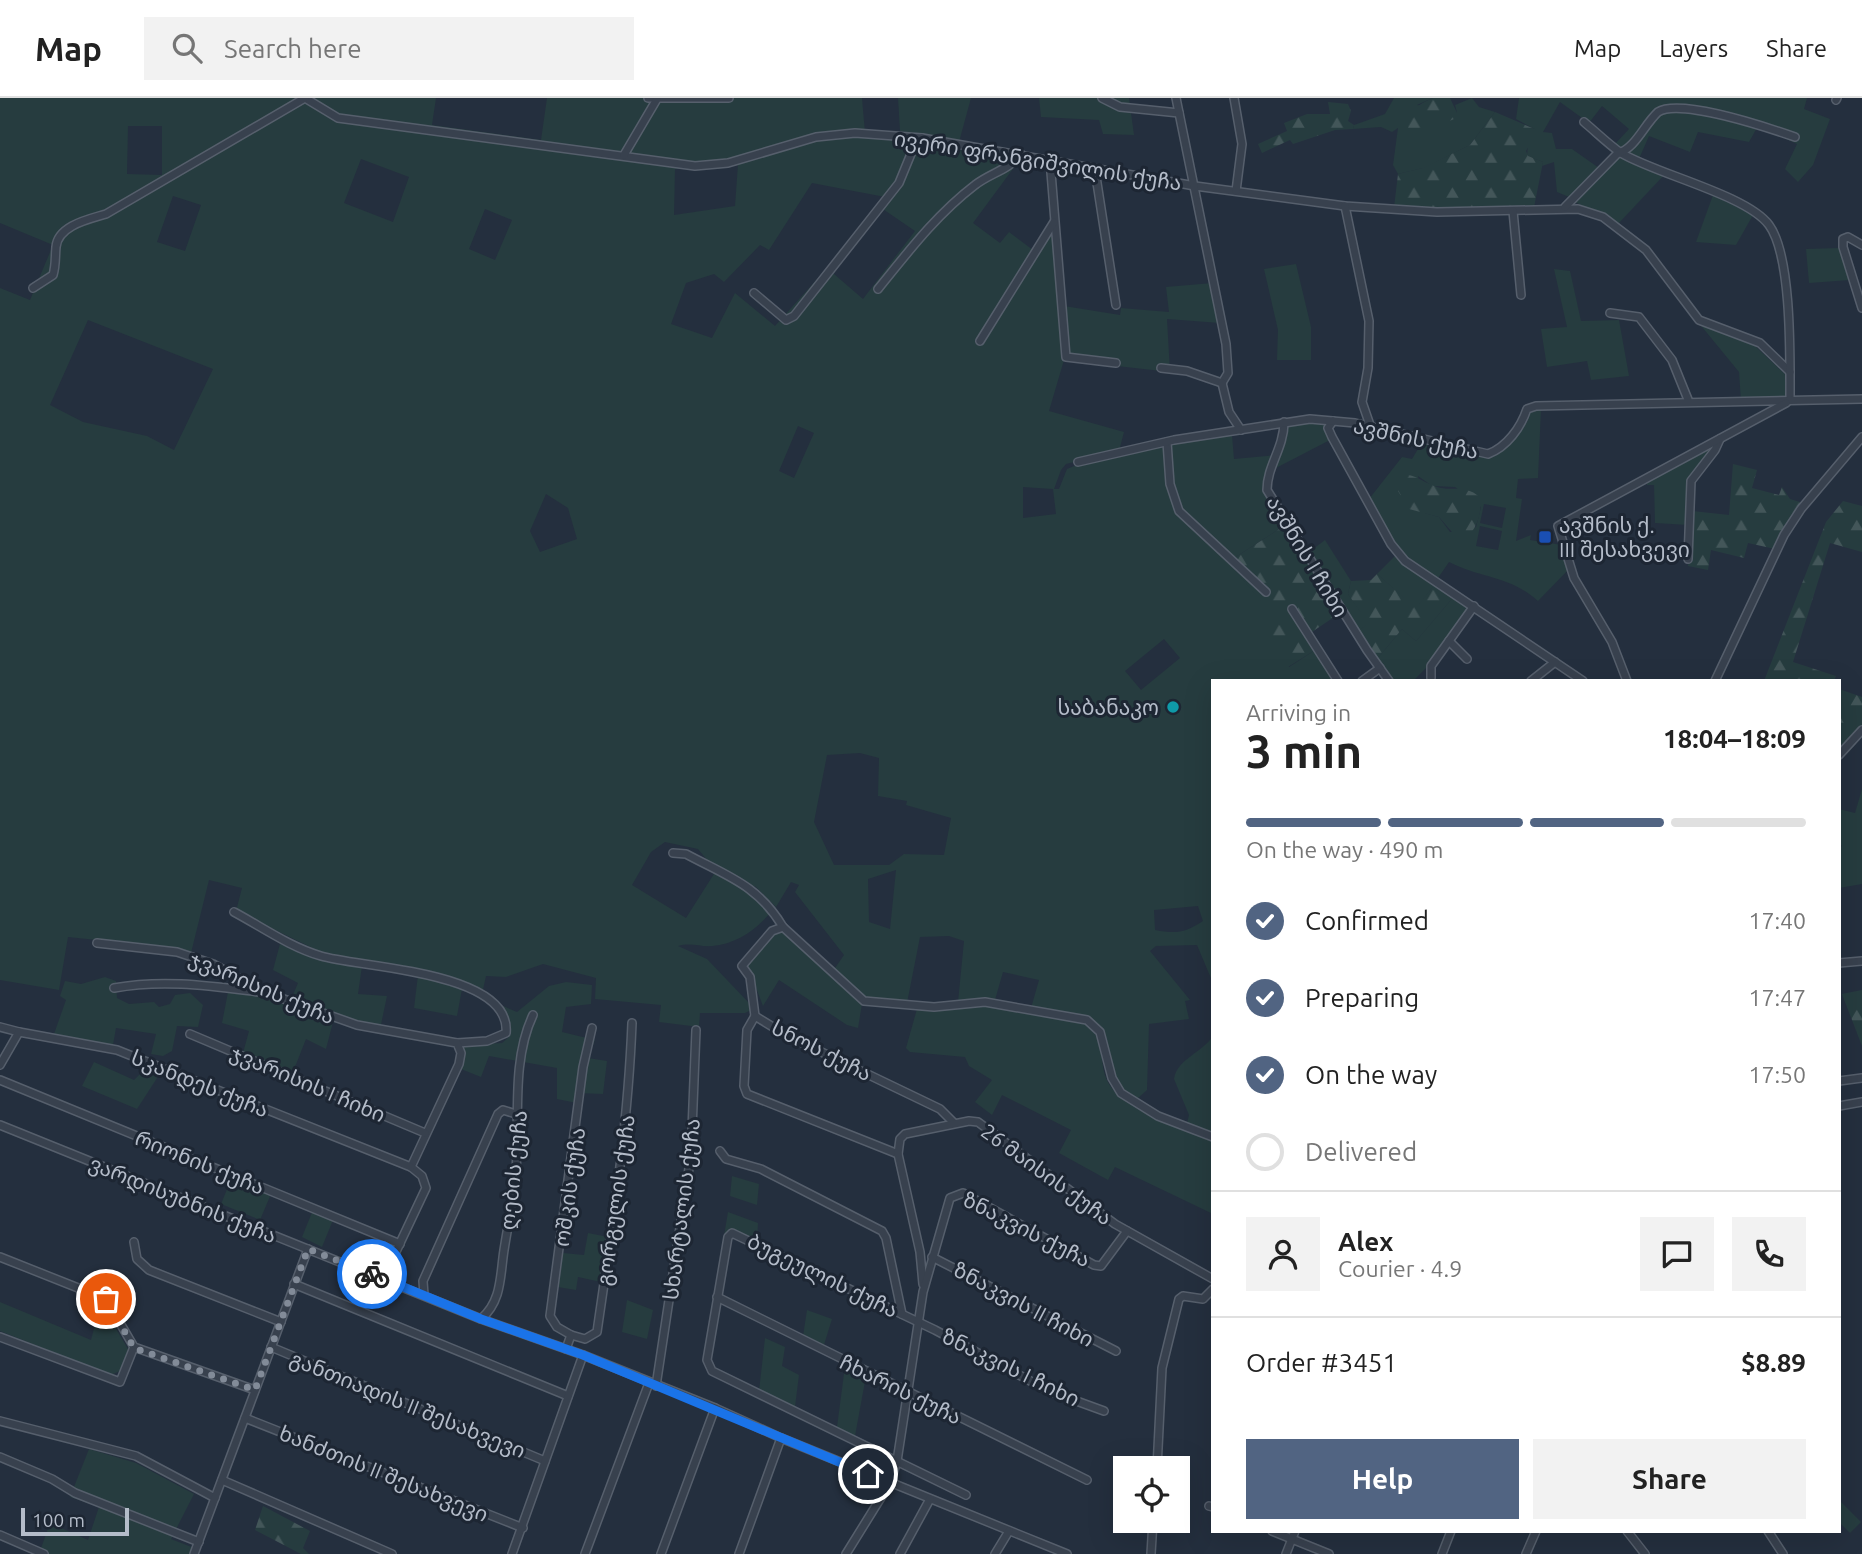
<!DOCTYPE html>
<meta charset="utf-8">
<style>
body{margin:0;font-family:Ubuntu,"Noto Sans Georgian",sans-serif;background:#f2f2f2;color:#222;height:100vh;display:flex;flex-direction:column;font-size:26px;white-space:nowrap}
*{box-sizing:border-box;margin:0}
p{font-size:23px;color:#767676}
.icon{flex:none;width:38px;height:38px;fill:none;stroke:currentColor;stroke-width:2;stroke-linecap:round;stroke-linejoin:round}
.map{position:relative;flex:1;overflow:hidden}
.side{position:absolute;left:1211px;top:581px;width:630px;height:854px;display:flex;flex-direction:column;background:#fff;border-radius:0px;box-shadow:0 7px 28px #0002}
.side>*{flex:none}
.buttons{position:absolute;left:1113px;top:1358px;display:grid;gap:14px}
.buttons a{display:grid;place-items:center;width:77px;height:77px;border-radius:0px;background:#fff;box-shadow:0 7px 28px #0002;font-size:35px}
.scale{position:absolute;left:21px;bottom:18px;width:108px;box-sizing:border-box;padding-left:7px;border:4px solid #b4bcc9;border-top:0;font-size:19px;line-height:24px;white-space:nowrap;color:#b4bcc9;-webkit-text-stroke:5px #1d2633;paint-order:stroke}
.pin{position:absolute;display:grid;place-items:center;width:60px;height:60px;color:#fff;margin:-30px;border:4px solid #fff;border-radius:50%;box-shadow:0 2px 7px #0007}
.courier{position:absolute;display:grid;place-items:center;width:70px;height:70px;margin:-35px;border:5px solid #1a73e8;border-radius:50%;background:#fff;color:#222;box-shadow:0 2px 9px #0007}
.overview em{font-style:normal;font-weight:700}
.overview div{display:flex;flex-direction:column-reverse}
.overview{display:flex;align-items:center;justify-content:space-between;height:119px;padding:0 35px}
h1{font-size:46px;font-weight:700;line-height:52px}
.bar{display:grid;grid-template-columns:repeat(4,1fr);gap:10px 7px;align-content:center;height:84px;padding:0 35px}
.bar i{height:9px;border-radius:5px;background:#e0e0e0}
.bar .current{background:#516482}
.bar p{grid-column:span 4}
.line{display:flex;align-items:center;gap:18px;padding:0 35px;border-top:2px solid #e0e0e0}
.line div{flex:1}
.round{display:grid;place-items:center;flex:none;width:74px;height:74px;border-radius:0px;background:#f2f2f2}
ol{padding:0 35px;list-style:none}
li{display:flex;align-items:center;gap:21px;height:77px}
li p{margin-inline-start:auto}
li .icon{padding:7px;border-radius:50%;background:#516482;color:#fff;stroke-width:4}
li:last-child{color:#767676}
li i{width:38px;height:38px;border:4px solid #e0e0e0;border-radius:50%}
.primary-button{display:flex;gap:14px;margin-top:auto;padding:14px 35px}
.primary-button a{flex:1;height:80px;border-radius:0px;background:#516482;color:#fff;font-size:28px;font-weight:700;line-height:80px;text-align:center}
.primary-button a+a{background:#f2f2f2;color:#222}
header{display:flex;align-items:center;gap:42px;box-sizing:border-box;height:98px;padding:0 35px;background:#fff;border-bottom:2px solid #e0e0e0}
header strong{font-size:33px}
nav{display:flex;gap:38px;margin-inline-start:auto;font-size:24px}
.search{width:490px;height:63px;background:#f2f2f2;display:flex;align-items:center;gap:18px;box-sizing:border-box;padding:0 24px;border-radius:0px;color:#767676;font-size:26px}
.map>svg:first-child{display:block}
.green{fill:#263c3f;fill-rule:evenodd}
.forest{fill:url(#forest-firs)}
.lines{fill:none;stroke-linecap:round;stroke-linejoin:round}
.minor-casing{stroke:#565f6c;stroke-width:10}
.minor{stroke:#38414e;stroke-width:7}
.done{stroke:#828b98;stroke-width:7;stroke-dasharray:0 12.6}
.route{stroke:#1a73e8;stroke-width:9}
.transit-dot{fill:#1a4fb4;stroke:#1d2633;stroke-width:2.5}
.culture-dot{fill:#0f9aa8;stroke:#1d2633;stroke-width:2.5}
.labels{text-anchor:middle;dominant-baseline:central;stroke-width:6;stroke-linejoin:round;paint-order:stroke}
.street-label{font-size:21px;fill:#b4bcc9;stroke:#1d2633}
.poi-label{font-size:21px;fill:#b4bcc9;stroke:#1d2633;text-anchor:start}
</style>
<header>
<strong>Map</strong>
<div class="search"><svg class="icon" aria-label="search" viewBox="0 0 24 24"><circle cx="10" cy="10" r="6"/><path d="M15 15l6 6"/></svg>Search here</div>
<nav><a>Map</a><a>Layers</a><a>Share</a></nav>
</header>
<div class="map">
<svg width="1862" height="1456" viewBox="0 0 1862 1456">
<defs>
<pattern id="forest-firs" width="22" height="20" patternUnits="userSpaceOnUse" patternTransform="scale(1.75)"><rect width="22" height="20" fill="#263c3f"/><path d="M5 1l3.5 6h-7zM16 11l3.5 6h-7z" fill="#435659"/></pattern>
</defs>
<rect width="100%" height="100%" fill="#242f3e"/>
<!-- green -->
<g class="green">
<path d="M0 0H436L432 27 541 42 547 0H862L865 35 1021 60 973 125 1000 145 1009 134 1033 152 1051 125 1064 208 1120 217 1121 210 1169 214 1166 189 1213 185 1220 225 1167 221 1170 274 1064 262 1049 313 1124 334 1119 353 1066 366 1061 372 1054 391H1059L1067 371 1079 366 1174 345 1232 337 1234 361 1276 357 1265 394 1284 428 1228 464 1276 520 1289 569 1315 552 1336 583H1213V885L1197 847 1156 848 1150 853 1190 902 1185 903 1189 921 1149 926 1147 992 1137 1001C1097 979 1121 934 1085 920 1069 913 1048 913 1031 910L1039 882 1003 874 995 902 958 904 964 843 949 838 920 839 907 905 863 899 833 873 844 857 795 794 799 787 791 784 776 809 755 788 750 795 770 815C756 832 736 846 712 848 700 849 691 844 678 848L707 861 749 905 751 912 745 915H700L699 929 659 924 661 907 595 901 596 880 543 866 506 879 486 878 482 896 443 876 325 856 236 813 242 790 209 782 191 855 174 850 68 839 59 892 0 882V190L30 202 53 147 0 125ZM128 28H162V77L127 76ZM361 61 409 79 393 124 344 105ZM738 66 735 108 674 117 675 71H719ZM812 85 885 99 877 107 915 133 863 201 827 170 775 228 735 195 712 240 671 226 686 185 714 176 724 184 760 147 769 152ZM173 98 201 107 185 153 157 144ZM485 111 512 122 495 162 469 151ZM88 222 213 271 174 352 147 338 83 324 50 307ZM798 328 814 335 794 380 779 373ZM1023 389 1053 391 1056 416 1023 420ZM546 396 568 410 577 441 540 454 530 433ZM1164 541 1180 560 1141 592 1125 573ZM860 655 879 660 878 698 907 703 906 707 951 720 944 757 904 756 889 767H834L814 724 827 657ZM665 744 698 751 712 768H719L686 820 632 787 651 754ZM896 772 890 831 869 824 868 781ZM1198 808 1203 823C1185 835 1176 836 1155 832L1154 812Z"/>
<path d="M898 0H971L959 44 900 33Z"/>
<path d="M1039 0H1129L1134 37 1103 36 1099 22 1041 19Z"/>
<path d="M1394 0H1433L1417 7 1457 15 1455 7 1472 0 1479 9 1495 14 1470 47 1424 70 1398 76 1393 67 1398 30 1392 34 1381 29 1353 31 1354 27 1385 16Z"/>
<path d="M1519 0H1807L1804 11 1830 21 1813 67 1798 84 1785 71 1797 46 1758 28 1749 44 1698 34 1690 54 1649 38 1639 61 1615 46 1629 31 1602 8 1589 25 1560 4 1543 34 1552 35 1556 51H1572L1599 70 1569 99 1557 94 1554 64 1542 68 1543 64 1527 58 1528 44 1536 32 1516 21Z"/>
<path d="M1620 57 1665 76 1618 126 1575 104Z"/>
<path d="M1713 97 1753 117 1736 147 1696 144Z"/>
<path d="M1839 150 1850 182 1809 185 1806 151Z"/>
<path d="M1296 166 1311 229V262H1277L1278 232 1264 171Z"/>
<path d="M1554 171 1570 173 1581 223 1619 222 1629 278 1591 282 1587 263 1547 269 1541 231 1567 229Z"/>
<path d="M1698 224 1754 247 1786 277V297L1782 300 1741 303 1739 274Z"/>
<path d="M1541 311 1538 380 1518 381 1516 400 1522 401 1516 443 1531 437 1530 442 1562 447 1569 471 1538 503C1509 477 1482 481 1449 464L1438 480C1397 456 1391 441 1369 401L1402 359 1412 361 1421 346 1491 359 1527 324 1531 313ZM1418 378 1432 388 1455 389 1481 409 1476 429 1450 434 1439 419 1425 415ZM1484 406 1506 410 1502 430 1480 425ZM1480 428 1502 433 1498 452 1476 448Z"/>
<path d="M1291 324H1329L1326 335 1330 342 1274 371 1285 344V328Z"/>
<path d="M1715 345 1689 382 1688 427 1655 425 1654 387H1647L1646 382Z"/>
<path d="M1325 442 1351 483 1348 496 1369 525 1358 534 1308 455Z"/>
<path d="M1396 457 1436 485 1416 511 1377 476Z"/>
<path d="M1455 497 1470 509 1429 567 1413 583H1393L1377 561 1402 531 1416 543Z"/>
<path d="M1862 691V786L1839 790V750L1842 748 1839 745V711L1855 715Z"/>
<path d="M781 832 862 906 858 930 847 927 779 882 763 908 747 866 772 835Z"/>
<path d="M280 846 320 862 362 868 358 896 387 898 379 936 333 924 326 951 306 941 293 974 243 955 249 933 222 925 228 894 260 896 288 908 298 885 273 872Z"/>
<path d="M418 877 443 881 462 891 457 918 414 910Z"/>
<path d="M105 879 116 883 117 900 129 906 154 904 159 909 170 906 175 897 190 895 203 907 198 929 177 928 172 953 163 958 151 956 156 936 116 930 113 947 54 936 66 902 60 898 65 883 81 886Z"/>
<path d="M566 884 592 887 591 906 566 909 562 934 595 942 588 960 607 963 603 996 578 995 577 1005 557 1001V970L489 958 481 979 461 971 464 947 502 945 509 939 511 927 503 908 517 914 549 888Z"/>
<path d="M985 907 1086 924C1111 948 1095 966 1111 989 1127 1013 1186 1033 1213 1043V1116L1115 1069 1108 1082 1059 1055 1071 1032 1002 997 992 1017 975 1004 992 982 969 968 965 959 910 954 906 950 917 911Z"/>
<path d="M1213 938V1034L1187 1025 1189 1017 1174 981C1177 961 1202 955 1213 938Z"/>
<path d="M94 964 134 982 144 972 159 977 137 1011 82 988Z"/>
<path d="M732 1078 759 1086 757 1107 730 1098Z"/>
<path d="M232 1079 271 1096 260 1122 221 1106Z"/>
<path d="M313 1112 333 1122 322 1149 302 1139Z"/>
<path d="M728 1114 758 1125 757 1143 736 1132 724 1138Z"/>
<path d="M588 1135 608 1139 601 1184 578 1179 576 1192 558 1189 563 1155 584 1157Z"/>
<path d="M627 1202 653 1212 647 1241 622 1234Z"/>
<path d="M0 1204 91 1242 99 1211 106 1214 128 1251 122 1272 111 1277 0 1233Z"/>
<path d="M807 1212 832 1221 823 1250 803 1238Z"/>
<path d="M765 1240 785 1249 782 1268 799 1277 795 1309 759 1293Z"/>
<path d="M845 1268 866 1278 855 1338 837 1329Z"/>
<path d="M89 1351 136 1365 194 1396 171 1441 194 1450 192 1456H39L50 1425 88 1442 99 1409 70 1399Z"/>
<path d="M1839 1402 1861 1424 1850 1435 1839 1424Z"/>
</g>
<!-- forest -->
<g class="forest">
<path d="M1433 0H1450L1457 15 1454 21 1419 37 1408 30C1404 13 1420 6 1433 0Z"/>
<path d="M1328 4 1348 6 1351 13 1348 23 1354 27 1353 31 1335 32 1293 46 1290 42 1262 55 1258 46 1287 33 1284 25 1307 16H1330Z"/>
<path d="M1495 14 1537 32 1526 53 1528 58 1543 64 1534 109 1394 110 1398 76 1423 70 1470 47Z"/>
<path d="M1733 366 1757 372 1752 390 1779 397 1782 389 1790 401 1803 405 1775 451 1748 445 1744 460 1711 452 1708 472 1688 468 1692 445V413L1729 417Z"/>
<path d="M1405 376C1416 378 1422 383 1432 387 1451 396 1462 384 1481 400 1481 416 1477 437 1459 442L1439 419 1409 411 1398 393Z"/>
<path d="M1843 403 1862 408V454L1830 445 1793 564 1836 578 1834 583H1764L1826 424Z"/>
<path d="M1284 428 1340 515 1306 538 1315 552 1288 569 1261 530 1275 520 1228 464Z"/>
<path d="M1377 476 1416 510 1436 485 1455 497 1416 543 1402 531 1377 561 1358 534 1368 525 1348 496 1351 483 1371 482Z"/>
<path d="M1839 591 1862 599V628L1839 653Z"/>
<path d="M1862 892V948L1842 896Z"/>
<path d="M263 1408 310 1433 303 1450 309 1456H301L255 1432Z"/>
</g>
<g class="lines">
<!-- minor casing -->
<g class="minor-casing">
<g id="minor">
<path d="M305 0 338 20 695 68 728 65 816 39 855 35 922 40 1195 88 1345 108 1437 114 1578 111 1603 119 1646 152 1699 222 1760 245 1790 274"/>
<path d="M648 0H729"/>
<path d="M1102 0 1120 9 1179 15"/>
<path d="M1176 0 1226 246 1228 275 1222 285"/>
<path d="M1234 0 1242 46 1236 93"/>
<path d="M1836 2 1837 0"/>
<path d="M1584 24C1596 34 1608 46 1621 55 1656 76 1747 97 1769 127 1792 158 1790 260 1790 300L1787 304"/>
<path d="M624 57 657 1"/>
<path d="M1050 62 1066 259 1116 265"/>
<path d="M1095 72 1116 207"/>
<path d="M1345 108 1369 223 1368 270 1362 304 1371 330"/>
<path d="M1565 109 1617 56C1636 50 1643 28 1658 14 1680 0 1769 30 1795 39"/>
<path d="M1513 113 1521 197"/>
<path d="M1862 147 1848 139 1843 141V149L1862 210"/>
<path d="M33 190 53 177C56 167 55 159 56 149 58 127 90 121 106 116L305 0"/>
<path d="M878 191C908 154 937 116 975 87 990 75 1009 72 1021 56"/>
<path d="M754 195 786 222 794 218 899 85 913 51 922 40"/>
<path d="M1610 215 1639 219 1672 262 1689 304"/>
<path d="M980 243 1054 124"/>
<path d="M1161 270 1187 273 1222 285"/>
<path d="M1222 285 1229 314 1241 332"/>
<path d="M1333 323 1328 330 1332 339 1391 446 1405 463 1583 583"/>
<path d="M1284 324C1284 350 1267 368 1267 392L1367 552 1389 583"/>
<path d="M1167 344 1170 386 1179 413 1266 494"/>
<path d="M1078 364 1174 342 1310 321 1355 325 1488 356C1507 349 1521 329 1527 311L1536 308 1862 301"/>
<path d="M1688 461 1691 383 1715 352 1720 341"/>
<path d="M1292 511 1338 583"/>
<path d="M1449 543 1467 561"/>
<path d="M1431 580V568L1474 508"/>
<path d="M1362 583 1380 570"/>
<path d="M1531 583 1555 564"/>
<path d="M1627 583 1612 544 1574 480 1558 428 1786 305"/>
<path d="M1715 583 1784 437 1801 411 1862 339"/>
<path d="M1839 657 1862 632"/>
<path d="M673 755 686 756C727 778 758 787 783 829"/>
<path d="M234 814C262 829 290 849 321 858 361 870 512 873 506 935L487 943 457 945"/>
<path d="M97 845 177 854 213 866 264 894 357 927 457 945 461 955 459 966 411 1069 422 1078 426 1090 383 1181"/>
<path d="M1839 865 1862 863"/>
<path d="M114 890C164 881 210 888 259 894"/>
<path d="M755 918 750 879 742 868 772 833 783 829 864 903 934 909 985 904 1087 922 1100 934 1112 980 1121 995 1158 1018 1213 1039"/>
<path d="M0 929 19 934"/>
<path d="M190 936 425 1035"/>
<path d="M0 967 19 934 117 952 411 1069"/>
<path d="M0 982 400 1146"/>
<path d="M1839 983 1862 980"/>
<path d="M1839 1008 1862 1004"/>
<path d="M0 1027 481 1221 583 1257 715 1310 781 1340 1067 1456"/>
<path d="M720 1053 726 1061 761 1071 882 1133 886 1140 902 1216"/>
<path d="M898 1056 747 996 744 988 747 932 755 918 786 937 940 1011 953 1024"/>
<path d="M134 1144 137 1161 149 1172 281 1224"/>
<path d="M0 1159 106 1201 134 1249 255 1292"/>
<path d="M932 1159 1116 1253"/>
<path d="M294 1186 568 1298"/>
<path d="M923 1186 920 1154 898 1056 900 1041 905 1036 969 1023 978 1024 1115 1126 1213 1181"/>
<path d="M424 1197 423 1183 498 1016 503 1012 519 1017"/>
<path d="M717 1199 1087 1382"/>
<path d="M481 1221C502 1203 500 1178 504 1152 508 1126 514 1099 516 1072 520 1023 511 963 533 917"/>
<path d="M571 1237 557 1229 550 1218 583 969 592 930"/>
<path d="M0 1239 120 1284 134 1249"/>
<path d="M271 1249 545 1363"/>
<path d="M566 1251 571 1237 585 1241 597 1234C612 1130 628 1029 632 925"/>
<path d="M656 1288 691 1057 696 932"/>
<path d="M245 1320 523 1430"/>
<path d="M0 1323 136 1358 215 1400"/>
<path d="M0 1359 52 1381 75 1395 199 1444"/>
<path d="M1157 1370 1162 1270 1179 1201 1183 1198 1203 1201 1213 1191"/>
<path d="M222 1382 392 1456"/>
<path d="M966 1397 712 1273 707 1262 728 1139 732 1135 935 1232 1049 1293 1104 1313"/>
<path d="M1209 1408 1213 1409"/>
<path d="M1272 1433 1329 1456"/>
<path d="M1627 1433 1645 1456"/>
<path d="M1768 1433 1783 1456"/>
<path d="M0 1437 44 1456"/>
<path d="M194 1456 308 1151"/>
<path d="M512 1456 583 1257"/>
<path d="M585 1456 649 1285"/>
<path d="M661 1456 715 1310"/>
<path d="M739 1456 781 1340"/>
<path d="M846 1456 890 1385 897 1363 923 1194 950 1100 963 1095 1094 1167 1101 1168 1127 1133"/>
<path d="M900 1456 930 1401"/>
<path d="M995 1456 1009 1433"/>
<path d="M1151 1456 1153 1423"/>
<path d="M1286 1456 1295 1433"/>
<path d="M1442 1456 1451 1433"/>
<path d="M1526 1456 1536 1433"/>
</g>
</g>
<!-- minor -->
<use href="#minor" class="minor"/>
</g>
<g class="lines">
<!-- done -->
<path class="done" d="M106 1201 134 1250 255 1292 308 1151 372 1176"/>
<!-- route -->
<path class="route" d="M372 1176 481 1221 583 1257 868 1376"/>
</g>
<!-- markers -->
<rect class="transit-dot" x="1538" y="432" width="14" height="14" rx="3.5"/>
<circle class="culture-dot" cx="1173" cy="609" r="7"/>
<g class="labels">
<!-- street labels -->
<g class="street-label">
<text transform="translate(1038 62) rotate(9)">ივერი ფრანგიშვილის ქუჩა</text>
<text transform="translate(1416 340) rotate(12)">ავშნის ქუჩა</text>
<text transform="translate(1308 458) rotate(59)">ავშნის I ჩიხი</text>
<text transform="translate(262 889) rotate(23)">ჯვარისის ქუჩა</text>
<text transform="translate(822 952) rotate(27)">სნოს ქუჩა</text>
<text transform="translate(200 985) rotate(22)">სკანდეს ქუჩა</text>
<text transform="translate(308 985) rotate(23)">ჯვარისის I ჩიხი</text>
<text transform="translate(200 1064) rotate(22)">რიონის ქუჩა</text>
<text transform="translate(513 1072) rotate(-84)">ღების ქუჩა</text>
<text transform="translate(1047 1076) rotate(36)">26 მაისის ქუჩა</text>
<text transform="translate(569 1089) rotate(-82)">ოშკის ქუჩა</text>
<text transform="translate(183 1101) rotate(22)">ვარდისუბნის ქუჩა</text>
<text transform="translate(615 1102) rotate(-82)">გორგულის ქუჩა</text>
<text transform="translate(681 1111) rotate(-83)">სხარტალის ქუჩა</text>
<text transform="translate(1027 1131) rotate(27)">ზნაკვის ქუჩა</text>
<text transform="translate(823 1177) rotate(26)">ბუგეულის ქუჩა</text>
<text transform="translate(1024 1206) rotate(28)">ზნაკვის II ჩიხი</text>
<text transform="translate(1011 1269) rotate(26)">ზნაკვის I ჩიხი</text>
<text transform="translate(901 1291) rotate(26)">ჩხარის ქუჩა</text>
<text transform="translate(408 1306) rotate(22)">განთიადის II შესახვევი</text>
<text transform="translate(384 1375) rotate(22)">ხანძთის II შესახვევი</text>
</g>
<!-- poi labels -->
<g class="poi-label">
<text x="1559" y="427">ავშნის ქ.<tspan x="1559" dy="24">III შესახვევი</tspan></text>
<text x="1159" y="609" text-anchor="end">საბანაკო</text>
</g>
</g>
</svg>
<div class="buttons">
<a><svg class="icon" aria-label="locate" viewBox="0 0 24 24"><circle cx="12" cy="12" r="6"/><path d="M12 2v4M12 18v4M2 12h4M18 12h4"/></svg></a>
</div>
<div class="scale">100 m</div>
<div class="pin" style="left:106px;top:1201px;background:#ea580c"><svg class="icon" aria-label="bag" viewBox="0 0 24 24"><path d="M5 8h14l-1 12H6zM9 8a3 3 0 0 1 6 0"/></svg></div>
<div class="pin" style="left:868px;top:1376px;background:#1f2937"><svg class="icon" aria-label="home" viewBox="0 0 24 24"><path d="M3 11l9-7 9 7M6 9v11h12V9"/></svg></div>
<div class="courier" style="left:372px;top:1176px"><svg class="icon" aria-label="bike" viewBox="0 0 24 24"><circle cx="6" cy="16" r="4"/><circle cx="18" cy="16" r="4"/><path d="M6 16l4-8h5l3 8M10 8l3 8H6M13 5h3"/></svg></div>
<section class="side">
<div class="overview"><div><h1>3 min</h1><p>Arriving in</p></div><em>18:04–18:09</em></div>
<div class="bar"><i class="current"></i><i class="current"></i><i class="current"></i><i></i><p>On the way · 490 m</p></div>
<ol>
<li><svg class="icon" aria-label="check" viewBox="0 0 24 24"><path d="M5 12l5 5 9-10"/></svg>Confirmed<p>17:40</p></li>
<li><svg class="icon" aria-label="check" viewBox="0 0 24 24"><path d="M5 12l5 5 9-10"/></svg>Preparing<p>17:47</p></li>
<li><svg class="icon" aria-label="check" viewBox="0 0 24 24"><path d="M5 12l5 5 9-10"/></svg>On the way<p>17:50</p></li>
<li><i></i>Delivered</li>
</ol>
<div class="line" style="height:126px"><a class="round"><svg class="icon" aria-label="person" viewBox="0 0 24 24"><circle cx="12" cy="8" r="4"/><path d="M4 21q1-7 8-7t8 7"/></svg></a><div><b>Alex</b><p>Courier · 4.9</p></div><a class="round"><svg class="icon" aria-label="chat" viewBox="0 0 24 24"><path d="M4 5h16v11H9l-5 4z"/></svg></a><a class="round"><svg class="icon" aria-label="phone" viewBox="0 0 24 24"><path d="M5 4h4l2 5-3 2q2 4 5 5l2-3 5 2v4C11 20 4 13 5 4z"/></svg></a></div>
<div class="line" style="height:91px"><div>Order #3451</div><b>$8.89</b></div>
<div class="primary-button"><a>Help</a><a>Share</a></div>
</section>
</div>
